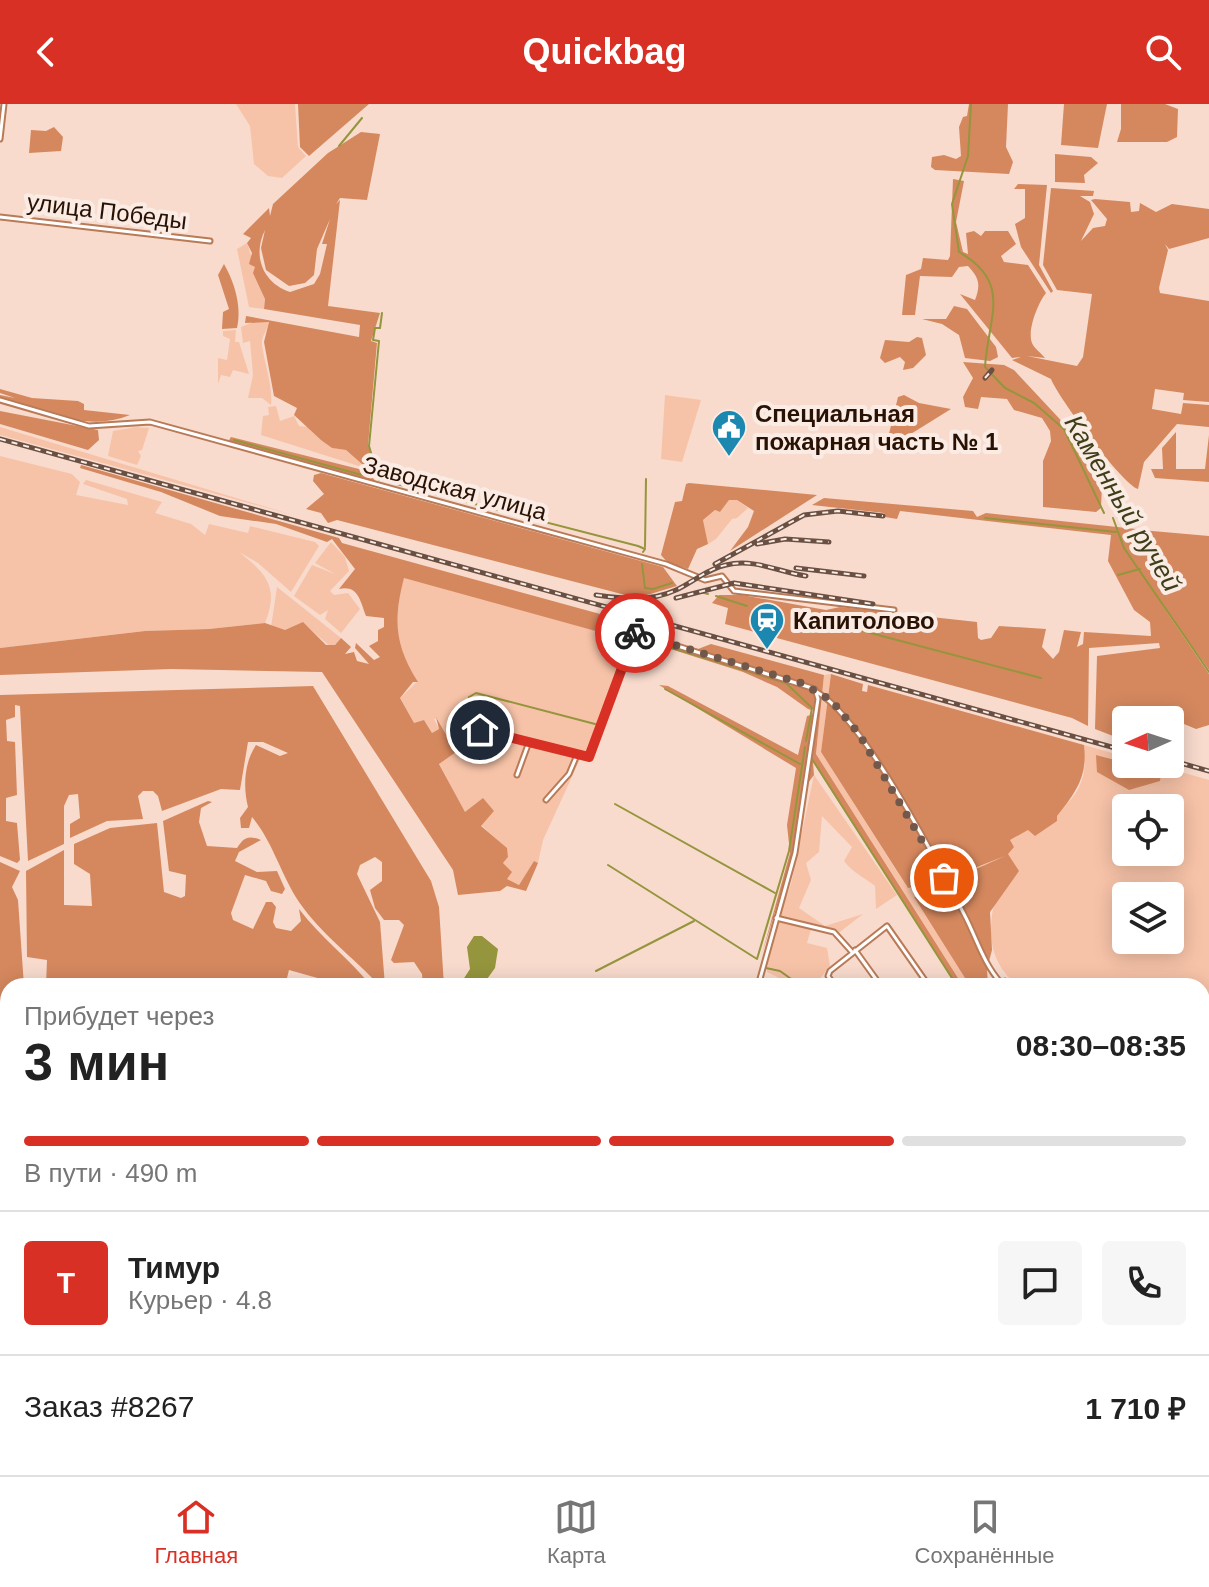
<!DOCTYPE html>
<html lang="ru">
<meta charset="utf-8">
<style>
body{margin:0;font-family:Helvetica,sans-serif;background:#f6f6f6;color:#222;height:100vh;display:flex;flex-direction:column;font-size:30px;white-space:nowrap}
*{box-sizing:border-box;margin:0}
p{font-size:26px;color:#767676}
.icon{flex:none;width:44px;height:44px;fill:none;stroke:currentColor;stroke-width:2;stroke-linecap:round;stroke-linejoin:round}
.map{position:relative;flex:1;overflow:hidden}
.sheet{position:absolute;left:0px;top:874px;width:1210px;height:498px;display:flex;flex-direction:column;background:#fff;border-radius:24px 24px 0 0;box-shadow:0 4px 20px #0003}
.sheet>*{flex:none}
.needle{width:52px;rotate:267deg}
.controls{position:absolute;left:1112px;top:602px;display:grid;gap:16px}
.controls a{display:grid;place-items:center;width:72px;height:72px;border-radius:8px;background:#fff;box-shadow:0 4px 20px #0003;font-size:40px}
.pin{position:absolute;display:grid;place-items:center;width:68px;height:68px;color:#fff;margin:-34px;border:4px solid #fff;border-radius:50%;box-shadow:0 2px 8px #0007}
.courier{position:absolute;display:grid;place-items:center;width:80px;height:80px;margin:-40px;border:6px solid #d93025;border-radius:50%;background:#fff;color:#222;box-shadow:0 2px 10px #0007}
.overview em{font-style:normal;font-weight:700}
.overview div{display:flex;flex-direction:column-reverse}
.overview{display:flex;align-items:center;justify-content:space-between;height:136px;padding:0 24px}
h1{font-size:52px;font-weight:700;line-height:60px}
.bar{display:grid;grid-template-columns:repeat(4,1fr);gap:12px 8px;align-content:center;height:96px;padding:0 24px}
.bar i{height:10px;border-radius:6px;background:#e0e0e0}
.bar .active{background:#d93025}
.bar p{grid-column:span 4}
.line{display:flex;align-items:center;gap:20px;padding:0 24px;border-top:2px solid #e0e0e0}
.line div{flex:1}
.round{display:grid;place-items:center;flex:none;width:84px;height:84px;border-radius:8px;background:#f6f6f6}
header{display:flex;justify-content:space-between;align-items:center;height:104px;padding:0 24px;background:#d93025;color:#fff;font-size:36px;font-weight:700}
.tabs{display:flex;justify-content:space-around;align-items:center;height:112px;border-top:2px solid #e0e0e0;background:#fff;font-size:22px;color:#767676}
.tabs a{display:grid;justify-items:center;gap:4px}
.tabs .active{color:#d93025}
.map>svg:first-child{display:block}
.green{fill:#f7c3a8;fill-rule:evenodd}
.forest{fill:#d5885e;fill-rule:evenodd}
.water{fill:#95953d}
.lines{fill:none;stroke-linecap:round;stroke-linejoin:round}
.stream{stroke:#95953d;stroke-width:2}
.river{stroke:#95953d;stroke-width:6}
.minor-casing{stroke:#b97a57;stroke-width:7}
.tertiary-casing{stroke:#b97a57;stroke-width:8}
.minor{stroke:#fff;stroke-width:3}
.tertiary{stroke:#fff;stroke-width:4}
.rail-casing{stroke:#6a5043;stroke-width:5}
.rail{stroke:#faece4;stroke-width:2;stroke-dasharray:6;stroke-linecap:butt}
.done{stroke:#71584a;stroke-width:8;stroke-dasharray:0 14.4}
.route{stroke:#d93025;stroke-width:10}
.labels{text-anchor:middle;dominant-baseline:central;stroke-width:8;stroke-linejoin:round;paint-order:stroke}
.street-label{font-size:24px;fill:#291104;stroke:#faece4}
.poi-label{font-size:24px;font-weight:bold;fill:#291104;stroke:#faece4;text-anchor:start}
.water-label{font-size:26px;font-style:italic;fill:#3e3e19;stroke:#faece4}
</style>
<header><svg class="icon" aria-label="back" viewBox="0 0 24 24"><path d="M15 5l-7 7 7 7"/></svg>Quickbag<svg class="icon" aria-label="search" viewBox="0 0 24 24"><circle cx="10" cy="10" r="6"/><path d="M15 15l6 6"/></svg></header>
<div class="map">
<svg width="1209" height="1371" viewBox="0 0 1209 1371">
<rect width="100%" height="100%" fill="#f8dbcd"/>
<!-- green -->
<g class="green">
<path d="M236 0H295L298 43 306 52 282 74 268 72 254 60 250 22Z"/>
<path d="M247 139 265 195 264 205 249 203 237 145Z"/>
<path d="M258 216 269 217C268 227 261 231 262 241 265 262 273 282 271 301L262 294H248L253 271 250 237 243 239 241 223Z"/>
<path d="M236 226 235 238H239L249 270 233 266 230 273 221 271 218 280V254L227 256 230 235 223 232V227Z"/>
<path d="M665 291 701 296 682 358 661 355Z"/>
<path d="M276 302 280 317 294 312 299 322 308 323 332 344 346 346 368 365 261 331 263 312 269 311 268 303Z"/>
<path d="M0 323 293 411 0 331Z"/>
<path d="M136 323 149 324 142 346 138 347 141 352 137 361 108 352 113 327Z"/>
<path d="M0 352 72 370 80 378 76 391 128 401 127 395 83 380 86 376 162 398 155 409 191 420 205 431 209 420 248 429 250 422 315 438 319 442 291 488 258 459 239 448C265 469 280 482 265 519L209 525 145 527 0 544Z"/>
<path d="M729 396H737L748 404 737 414 732 415 716 435 708 440 703 416 715 406 720 408Z"/>
<path d="M331 438 345 453 349 467 330 487 334 491 348 489 360 505 341 529 325 515 328 506 320 511 294 492 312 461 335 470 315 459Z"/>
<path d="M404 473 610 531 624 532 629 537 585 657 580 655 576 664 543 736 538 759 534 757 519 781 506 775 511 768 503 759 508 753 506 744 481 721 494 707 465 709 439 659 455 647 437 614 434 615 439 625 432 629 424 616 414 620 400 594 417 578C395 540 393 516 404 473Z"/>
<path d="M277 483 341 534 332 544 303 519 287 531 271 523Z"/>
<path d="M831 570 821 648 907 783 949 774 1005 752 1007 754 914 793 970 882H963L816 650 824 571Z"/>
<path d="M1084 641 1126 653V659L1096 651 1105 672 1129 686 1160 668 1129 660H1153L1209 676V913L1202 917V882H1018C968 841 1001 787 1010 736 1051 712 1092 699 1084 641ZM1126 704H1170V748H1126ZM1126 792H1170V836H1126Z"/>
<path d="M814 671 897 791 876 805 875 782C865 774 852 768 844 757L852 743 822 712 819 748 806 759 811 776 799 804 825 822 863 810 836 831 811 825 807 839 827 844 830 862 814 882H795L767 868V861L762 858 791 780Z"/>
<path d="M1209 930V1051L1202 1047V933Z"/>
<path d="M1202 1165H1209V1371H949L953 1364H1202Z"/>
<path d="M95 1364H205L200 1371H83L98 1367Z"/>
<path d="M211 1364H317L310 1371H207Z"/>
<path d="M341 1364H501L499 1371H337Z"/>
</g>
<!-- forest -->
<g class="forest">
<path d="M298 0H369L309 52 300 43Z"/>
<path d="M969 0H1008L1006 43 1013 58 1009 70 935 66 931 63 932 53 944 51 956 55 961 52 959 23 963 13 967 12Z"/>
<path d="M1064 0H1107L1098 44 1061 41Z"/>
<path d="M1121 0H1165L1178 5 1177 33 1167 38H1117L1121 25Z"/>
<path d="M54 23 63 33 61 47 29 49 31 26 46 27Z"/>
<path d="M361 28 380 30 367 96 340 94 336 100 340 96 328 202 380 209 371 237 377 239 368 341 379 375 346 346 332 344 321 336 294 311 297 304 274 292 264 238 269 218 245 219 246 212 359 233 360 221 264 205 265 195 253 169 255 163 249 160 252 149 247 139 251 134 243 130 269 104 270 112 273 100 328 49ZM330 115 322 140H327L320 170 314 180 290 188C263 179 252 152 265 126L261 144 266 166 289 182 305 179 314 171 317 145Z"/>
<path d="M1055 50 1091 53 1098 59 1084 71 1085 79 1055 78Z"/>
<path d="M953 75 964 77 956 118 963 148 968 150 966 129 974 127 981 132 985 127H1008L1016 140 1001 152 1004 158 1028 161 1046 189C1038 199 1027 226 1032 239 1034 244 1042 250 1045 254L1027 252 1077 262 1083 253 1092 190 1057 186 1043 161 1051 84 1094 87 1093 92H1080L1090 98 1094 110 1081 137 1093 124 1105 122 1107 115 1091 96 1095 95 1130 98 1131 108 1139 107 1140 99 1156 108 1172 100 1209 105V134L1169 145 1165 140 1168 146 1159 184 1160 189 1209 197V298L1183 296 1184 289 1155 285 1152 305 1181 310 1183 299 1209 301V323L1177 320 1144 358 1138 385C1122 380 1058 293 1051 275L1012 256 1021 253 1012 254 960 190 975 196C981 180 979 174 968 162L959 163 952 173 920 172 915 211H902L906 171 921 165 923 154 948 156 950 152Z"/>
<path d="M1018 80 1047 81 1039 161 1053 187 1051 189 1021 143 1015 120 1025 114V85H1014Z"/>
<path d="M224 160C235 179 242 204 237 224L222 225 223 208 229 205 218 171Z"/>
<path d="M954 202 967 205 996 243 998 253 990 257 965 254 959 231 942 220 922 215H946Z"/>
<path d="M917 233 922 234 926 251 913 264 903 266 905 258 900 253 885 259 880 254 885 236 909 238Z"/>
<path d="M963 258 1004 261 1014 266 1099 357 1109 376 1102 381 1101 404 1096 408 1043 403V357L1051 337 1050 327 1042 314 1014 306 1007 295 981 293 978 305 965 303 963 293 973 274Z"/>
<path d="M0 285 32 294 78 297 84 300V306L130 311C87 329 43 306 0 294V291L15 294 0 289Z"/>
<path d="M904 291 919 299 951 305 885 346 898 293Z"/>
<path d="M0 307 98 326 99 336 88 346 0 320Z"/>
<path d="M1176 328V365H1205L1209 331V378L1155 374 1151 365H1163L1162 344Z"/>
<path d="M231 333 367 367 377 379 228 338Z"/>
<path d="M81 361 339 434 342 439 633 519 629 532 610 531 404 474C393 517 395 541 418 578H413L400 594 414 619 424 616 432 629 439 625 436 613 456 648 439 660 465 708 483 694 494 707 481 722 507 744 508 753 503 759 512 768 507 775 519 781 534 757 538 759 526 787 507 782 500 787 458 791 453 766 322 568 171 565 0 571V544L145 527 209 525 265 519 285 526 303 518 326 541H335L341 534 351 543 345 550 354 548 357 557 369 560 355 544 356 539 374 556 380 553 369 542 378 537V526L384 523V514L366 512C360 496 358 481 339 485L355 465 332 435 327 438 276 420 220 412 161 388 80 364Z"/>
<path d="M321 369 663 463 677 482 637 494 337 416 328 419 321 409 306 405 324 390 313 377 314 371Z"/>
<path d="M686 380 689 379 817 391 730 447 748 423 754 407 737 396H729L720 408 715 406 703 416 708 440 697 445 688 465 667 458 661 451 675 398 682 397Z"/>
<path d="M824 394 973 407 977 413 986 409 1136 425 1156 468 1158 466 1141 426 1209 432V566L1160 498 1209 570V621L1196 625 1184 620 1182 626 1170 629V616H1126V637L1095 625 1097 552 1160 544 1159 539 1089 544 1088 622 1072 614 725 520 728 504 712 499 719 491H742L826 506 840 503 977 518 978 534 981 536 991 534 999 522 1046 525 1042 543 1053 555 1059 548 1064 526 1081 528 1077 543 1083 540 1084 528 1151 532 1150 518 1134 506 1108 457 1111 431 900 407 897 415 885 413 884 409 812 401Z"/>
<path d="M641 532 698 545 711 540 824 571 816 650 963 882H957L813 658 814 671 802 687 793 749 762 850 790 749 787 721 796 664 659 581 668 582 798 651 807 612 815 610 817 600 811 606 808 605 777 583 743 568 639 535Z"/>
<path d="M831 570 863 580 862 587 867 588 868 581 1084 641C1088 672 1076 688 1057 712V717L1035 732 1028 726 1010 736 1014 743 1008 750 1019 767 990 808 992 846 987 865 988 882H970L914 793 1005 752 949 774 908 784 821 648Z"/>
<path d="M313 582 431 777 439 803 444 882H423L422 870 414 858 394 859 391 856 404 821 399 816H384L375 804 370 786 382 777V758L375 753 360 761 357 770 380 818 385 882H380C353 853 322 831 299 798 281 771 273 738 252 713L249 724H241L240 714 248 703C243 683 244 659 256 641L280 652 288 649 263 638H248L240 686 221 685 162 707 158 692 153 687H143L138 692 143 715 107 717 70 734V720L80 714 78 690 69 691 64 702V740L28 757 20 602 15 601V613L6 616 7 637 15 638 17 691 6 694V717L17 719 20 756 17 759 0 752V591Z"/>
<path d="M1096 651 1161 668 1160 677 1129 686 1097 668Z"/>
<path d="M208 697 212 698 201 704 199 718 207 742 237 744C244 733 248 731 261 736L239 748 235 757 257 768 277 767 285 785 282 790 271 787 266 777 245 771 231 809 233 816 253 825 266 798H272L276 803 273 818 276 824 291 827 301 817 299 805C321 834 349 854 371 882H346L289 866 285 882H46L47 856 27 853 26 767 64 746V801L92 802 90 770 74 760V740L110 724 157 719 164 788 181 794 185 792 186 771 169 767 163 717Z"/>
<path d="M0 758 20 767 12 783 18 796 24 882H8V908L0 902Z"/>
</g>
<!-- water -->
<path class="water" d="M474 832H482L498 845 495 864 482 882H459L470 865 467 843Z"/>
<g class="lines">
<!-- stream -->
<g class="stream">
<path d="M971 0 968 52 952 100 959 148C1013 179 988 213 985 263L1005 284 1034 299 1064 325 1104 409"/>
<path d="M339 42 362 14"/>
<path d="M234 336 362 371"/>
<path d="M379 376 369 342 379 237 373 236 375 224H380L382 209"/>
<path d="M389 378 638 442 645 445 643 448"/>
<path d="M985 414 1116 428"/>
<path d="M1113 414 1124 444 1209 568"/>
<path d="M645 443 646 375"/>
<path d="M642 460 645 484 653 485 672 479"/>
<path d="M1118 471 1140 465"/>
<path d="M701 488 708 490"/>
<path d="M716 492 747 502"/>
<path d="M844 522 1041 574"/>
<path d="M639 534 786 579 812 604 806 637"/>
<path d="M665 585 800 660"/>
<path d="M463 621 477 624"/>
<path d="M457 636 469 593 476 589 595 620"/>
<path d="M812 655 957 882"/>
<path d="M615 700 775 789"/>
<path d="M608 761 757 855 789 747 805 643"/>
<path d="M766 864 780 867 801 882"/>
<path d="M596 867 694 817"/>
<path d="M1202 1144 1209 1141"/>
<path d="M1202 1183 1209 1177"/>
<path d="M1202 1228 1209 1222"/>
<path d="M1202 1277 1209 1271"/>
<path d="M1202 1329 1209 1322"/>
<path d="M984 1364 991 1371"/>
<path d="M1001 1366 1003 1364"/>
<path d="M1050 1371 1057 1364"/>
<path d="M1103 1371 1110 1364"/>
<path d="M1158 1371 1165 1364"/>
</g>
<!-- river -->
<g class="river">
<path d="M1202 1053 1209 1056"/>
<path d="M722 1364 728 1371"/>
<path d="M653 1371 663 1364"/>
<path d="M788 1371V1364"/>
</g>
<!-- minor casing -->
<g class="minor-casing">
<g id="minor">
<path d="M0 35 4 0"/>
<path d="M0 113 210 137"/>
<path d="M0 296 89 322 150 318 666 460 705 476 722 472 734 487 894 506"/>
<path d="M817 588C864 615 939 761 966 814 977 836 984 860 1001 879"/>
<path d="M480 626 589 653 636 529 815 585 818 595 795 749 758 882"/>
<path d="M495 647 500 631"/>
<path d="M517 671 529 638"/>
<path d="M546 696 569 670 577 651"/>
<path d="M776 814 834 828 852 848"/>
<path d="M855 846 881 882"/>
<path d="M835 882 828 872 830 867 887 822 929 882"/>
<path d="M996 882 1005 877 1013 882"/>
<path d="M1202 930 1209 927"/>
<path d="M0 943 8 951"/>
<path d="M0 1063 8 1067"/>
<path d="M0 1151 8 1169"/>
<path d="M0 1290 8 1257"/>
<path d="M0 1304 8 1302"/>
<path d="M703 1368V1371"/>
<path d="M825 1371V1364"/>
<path d="M847 1371 853 1364"/>
</g>
</g>
<!-- tertiary casing -->
<g class="tertiary-casing">
<path id="tertiary" d="M327 1371 332 1364"/>
</g>
<!-- minor -->
<use href="#minor" class="minor"/>
<!-- tertiary -->
<use href="#tertiary" class="tertiary"/>
<!-- rail casing -->
<g class="rail-casing">
<g id="rail">
<path d="M985 274 992 266"/>
<path d="M0 335 1126 647"/>
<path d="M757 440 785 435 829 438"/>
<path d="M715 460 804 411 838 407 883 412"/>
<path d="M796 464 864 472"/>
<path d="M596 491C623 495 650 498 676 486 693 478 707 465 726 461 754 454 779 468 806 472"/>
<path d="M676 494 734 479 873 500"/>
<path d="M1170 656 1209 667"/>
</g>
</g>
<!-- rail -->
<use href="#rail" class="rail"/>
</g>
<g class="lines">
<!-- done -->
<path class="done" d="M635 529 801 579 831 596 859 630 944 774"/>
<!-- route -->
<path class="route" d="M480 626 589 653 635 529"/>
</g>
<!-- icons -->
<defs>
<g id="civic-pin" transform="scale(1.8)"><path d="M0 17L-7.5 6A9.5 9.5 0 1 1 7.5 6Z" fill="#1d88af" stroke="#faece4"/><path d="M-.6-6.5H3V-4.5H.6V-3L4-1V1h2V6H-6V1h2V-1L-.6-3ZM-1.2 2.5V6h2.4V2.5Z" fill="#fff"/></g>
<g id="station-pin" transform="scale(1.8)"><path d="M0 17L-7.5 6A9.5 9.5 0 1 1 7.5 6Z" fill="#1d88af" stroke="#faece4"/><path d="M-3-6H3Q5-6 5-4V2Q5 4 3 4L4.5 6H3L1.5 4h-3L-3 6H-4.5L-3 4Q-5 4-5 2V-4Q-5-6-3-6ZM-3.5-4v3h7v-3ZM-3.5 1v1.5H-2V1ZM2 1v1.5H3.5V1Z" fill="#fff"/></g>
</defs>
<g fill-rule="evenodd">
<use href="#civic-pin" x="729" y="323"/>
<use href="#station-pin" x="767" y="516"/>
</g>
<g class="labels">
<!-- street labels -->
<g class="street-label">
<text transform="translate(107 107) rotate(7)">улица Победы</text>
<text transform="translate(455 384) rotate(15)">Заводская улица</text>
</g>
<!-- poi labels -->
<g class="poi-label">
<text x="755" y="309">Специальная<tspan x="755" dy="28">пожарная часть № 1</tspan></text>
<text x="793" y="516">Капитолово</text>
</g>
<!-- water labels -->
<g class="water-label">
<text transform="translate(1123 399) rotate(59)">Каменный ручей</text>
</g>
</g>
</svg>
<div class="controls">
<a><svg class="needle" viewBox="-14 -14 28 28"><path d="M0-13l5 13h-10z" fill="#e53935"/><path d="M0 13l5-13h-10z" fill="#767676"/></svg></a>
<a><svg class="icon" aria-label="locate" viewBox="0 0 24 24"><circle cx="12" cy="12" r="6"/><path d="M12 2v4M12 18v4M2 12h4M18 12h4"/></svg></a>
<a><svg class="icon" aria-label="layers" viewBox="0 0 24 24"><path d="M12 4l9 5-9 5-9-5zM3 14l9 5 9-5"/></svg></a>
</div>
<div class="pin" style="left:944px;top:774px;background:#ea580c"><svg class="icon" aria-label="bag" viewBox="0 0 24 24"><path d="M5 8h14l-1 12H6zM9 8a3 3 0 0 1 6 0"/></svg></div>
<div class="pin" style="left:480px;top:626px;background:#1f2937"><svg class="icon" aria-label="home" viewBox="0 0 24 24"><path d="M3 11l9-7 9 7M6 9v11h12V9"/></svg></div>
<div class="courier" style="left:635px;top:529px"><svg class="icon" aria-label="bike" viewBox="0 0 24 24"><circle cx="6" cy="16" r="4"/><circle cx="18" cy="16" r="4"/><path d="M6 16l4-8h5l3 8M10 8l3 8H6M13 5h3"/></svg></div>
<section class="sheet">
<div class="overview"><div><h1>3 мин</h1><p>Прибудет через</p></div><em>08:30–08:35</em></div>
<div class="bar"><i class="active"></i><i class="active"></i><i class="active"></i><i></i><p>В пути · 490 m</p></div>
<div class="line" style="height:144px"><b class="round" style="background:#d93025;color:#fff">Т</b><div><b>Тимур</b><p>Курьер · 4.8</p></div><a class="round"><svg class="icon" aria-label="chat" viewBox="0 0 24 24"><path d="M4 5h16v11H9l-5 4z"/></svg></a><a class="round"><svg class="icon" aria-label="phone" viewBox="0 0 24 24"><path d="M5 4h4l2 5-3 2q2 4 5 5l2-3 5 2v4C11 20 4 13 5 4z"/></svg></a></div>
<div class="line" style="height:104px"><div>Заказ #8267</div><b>1 710 ₽</b></div>
</section>
</div>
<nav class="tabs">
<a class="active"><svg class="icon" aria-label="home" viewBox="0 0 24 24"><path d="M3 11l9-7 9 7M6 9v11h12V9"/></svg>Главная</a>
<a><svg class="icon" aria-label="map" viewBox="0 0 24 24"><path d="M3 6l6-2 6 2 6-2v14l-6 2-6-2-6 2zM9 4v14M15 6v14"/></svg>Карта</a>
<a><svg class="icon" aria-label="saved" viewBox="0 0 24 24"><path d="M7 4h10v16l-5-4-5 4z"/></svg>Сохранённые</a>
</nav>
